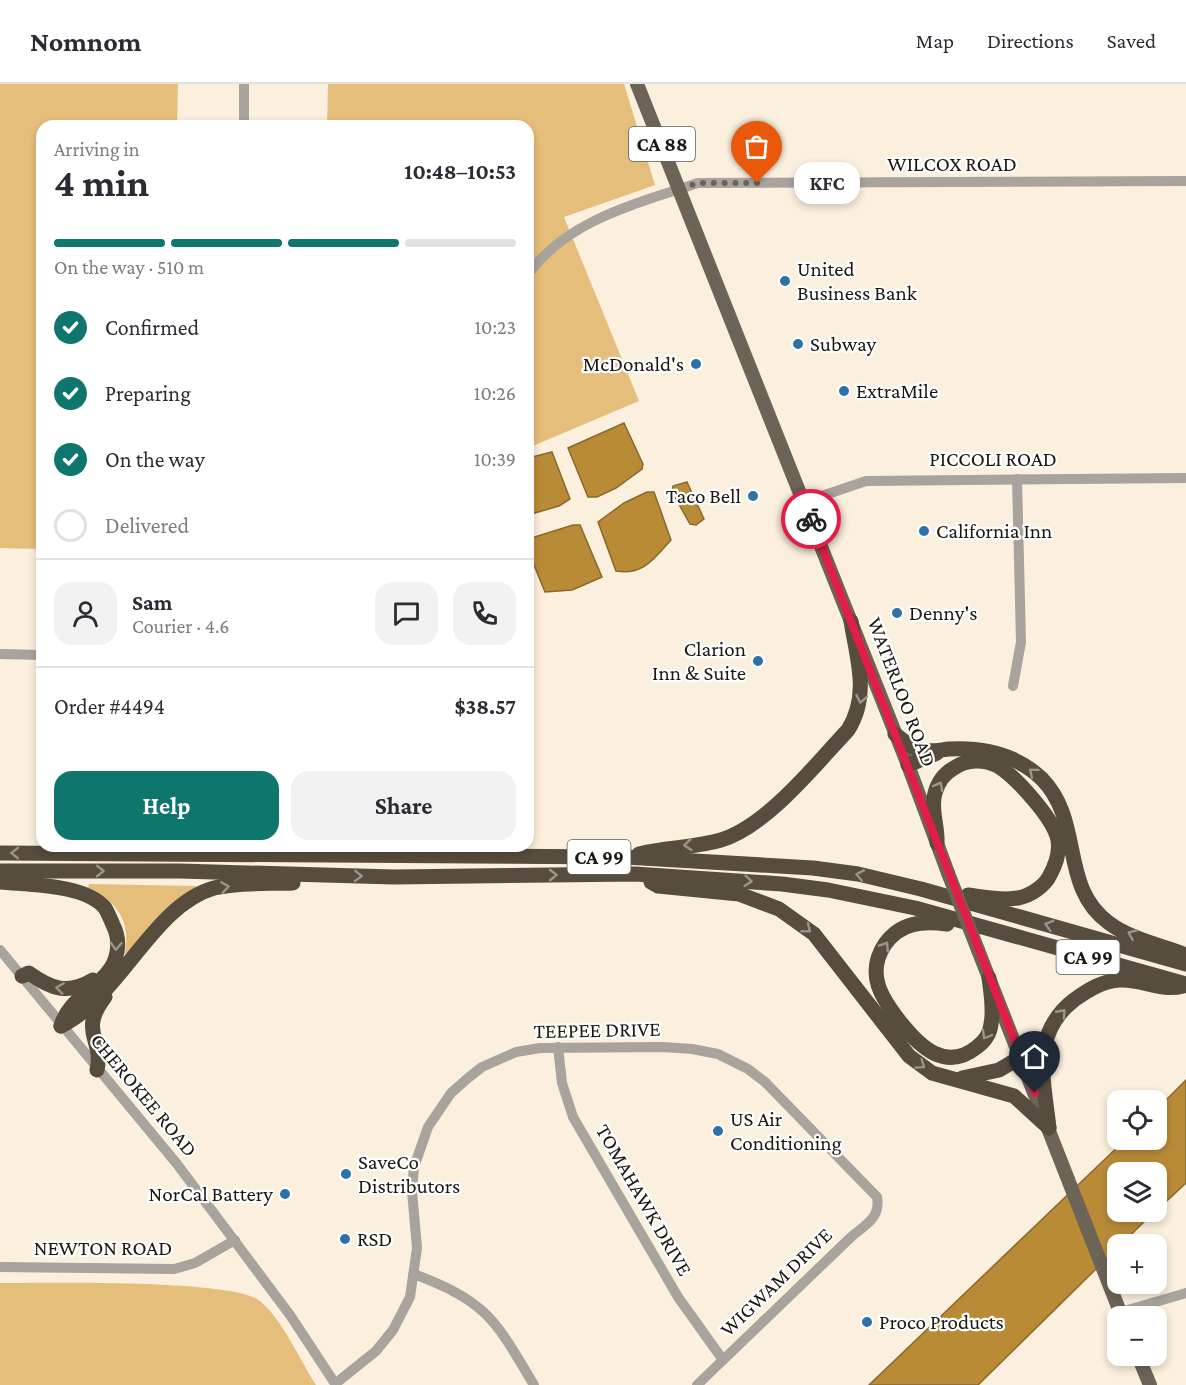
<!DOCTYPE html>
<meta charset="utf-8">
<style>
body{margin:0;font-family:"Crimson Pro",serif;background:#f2f2f3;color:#2b2b33;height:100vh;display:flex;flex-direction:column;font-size:22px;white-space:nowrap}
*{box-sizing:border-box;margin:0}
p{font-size:20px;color:#7c7c81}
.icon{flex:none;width:33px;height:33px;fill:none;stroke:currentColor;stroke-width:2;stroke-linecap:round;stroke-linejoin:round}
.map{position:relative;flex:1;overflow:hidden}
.details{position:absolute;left:36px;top:36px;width:498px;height:732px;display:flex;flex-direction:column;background:#fff;border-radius:18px;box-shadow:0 3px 9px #0003}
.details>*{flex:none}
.buttons{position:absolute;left:1107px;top:1006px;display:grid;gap:12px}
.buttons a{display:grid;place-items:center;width:60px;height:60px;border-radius:12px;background:#fff;box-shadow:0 3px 9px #0003;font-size:30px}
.pin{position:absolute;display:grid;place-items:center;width:51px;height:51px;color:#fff;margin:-62px -26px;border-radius:50% 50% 50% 0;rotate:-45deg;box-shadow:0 0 6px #0007}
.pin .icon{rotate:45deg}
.courier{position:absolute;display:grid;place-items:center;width:60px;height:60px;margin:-30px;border:4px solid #e11d48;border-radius:50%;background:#fff;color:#222;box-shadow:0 2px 8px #0007}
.bubble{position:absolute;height:42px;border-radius:18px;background:#fff;box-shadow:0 3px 9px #0003;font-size:20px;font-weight:700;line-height:42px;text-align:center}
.headline em{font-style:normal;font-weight:700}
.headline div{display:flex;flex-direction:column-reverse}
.headline{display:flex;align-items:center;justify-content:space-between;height:102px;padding:0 18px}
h1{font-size:39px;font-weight:700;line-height:45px}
.bar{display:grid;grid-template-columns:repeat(4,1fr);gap:9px 6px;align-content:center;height:72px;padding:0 18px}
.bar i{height:8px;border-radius:4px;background:#e1e1e2}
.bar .active{background:#0f766e}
.bar p{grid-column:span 4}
.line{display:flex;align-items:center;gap:15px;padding:0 18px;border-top:2px solid #e1e1e2}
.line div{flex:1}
.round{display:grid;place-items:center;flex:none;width:63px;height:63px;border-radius:18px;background:#f2f2f3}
ol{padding:0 18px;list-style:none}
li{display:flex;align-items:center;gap:18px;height:66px}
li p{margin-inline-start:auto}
li .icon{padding:6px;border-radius:50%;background:#0f766e;color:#fff;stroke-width:4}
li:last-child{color:#7c7c81}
li i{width:33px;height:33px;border:3px solid #e1e1e2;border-radius:50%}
.action{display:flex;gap:12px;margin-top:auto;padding:12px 18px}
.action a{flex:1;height:69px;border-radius:18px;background:#0f766e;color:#fff;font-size:24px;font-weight:700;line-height:69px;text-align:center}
.action a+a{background:#f2f2f3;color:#2b2b33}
header{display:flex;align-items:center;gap:36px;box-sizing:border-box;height:84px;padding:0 30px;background:#fff;border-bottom:2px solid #e1e1e2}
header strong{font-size:28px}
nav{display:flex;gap:33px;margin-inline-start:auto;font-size:21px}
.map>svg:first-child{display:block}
.green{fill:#e6be7b}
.water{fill:#ba8b37;stroke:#8a682c;stroke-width:1.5}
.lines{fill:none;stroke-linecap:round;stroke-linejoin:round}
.minor{stroke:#a8a39c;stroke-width:10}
.major{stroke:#6c6456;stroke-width:14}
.highway{stroke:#574d3e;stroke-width:15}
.major-bridge{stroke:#6c6456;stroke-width:14}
.oneway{stroke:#9a948b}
.done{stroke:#696358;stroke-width:6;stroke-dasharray:0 10.8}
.route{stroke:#e11d48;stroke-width:8}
.poi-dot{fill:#2d72a7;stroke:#fff;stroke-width:2}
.labels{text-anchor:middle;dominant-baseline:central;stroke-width:4.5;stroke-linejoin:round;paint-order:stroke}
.shield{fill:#fff;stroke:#5f5d58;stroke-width:1.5}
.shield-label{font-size:20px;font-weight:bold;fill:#1b1711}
.street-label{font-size:21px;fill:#1b1711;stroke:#fff}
.poi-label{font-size:21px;fill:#1b1711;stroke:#fff;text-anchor:start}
</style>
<header>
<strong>Nomnom</strong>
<nav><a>Map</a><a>Directions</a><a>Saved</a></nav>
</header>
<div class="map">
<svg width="1186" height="1301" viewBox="0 0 1186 1301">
<rect width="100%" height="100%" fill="#fbefdd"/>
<!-- green -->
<g class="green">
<path d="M0 0H178L177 42H42V465L0 464Z"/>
<path d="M328 0H624L655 101 564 133 639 317 528 364V42H327Z"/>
<path d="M89 800 196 802 195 806 128 870 125 869C131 837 117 817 88 804Z"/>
<path d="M0 1199C43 1199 235 1195 260 1217 282 1235 300 1276 316 1301H0Z"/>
</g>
<!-- water -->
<g class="water">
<path d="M624 339 643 380 642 385 616 404 597 413H588L568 364Z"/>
<path d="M552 368 570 415 559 422 528 431V374Z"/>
<path d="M687 398 704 435 696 441 690 440 672 408 673 402Z"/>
<path d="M647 408H654L671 456C655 473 644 492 616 487L598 438 624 419Z"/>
<path d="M573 441H580L602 493 572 506 545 508 528 466V455Z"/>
<path d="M1186 996V1099L1157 1126 1156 1089H1118V1128H1154L978 1301H869L1125 1056H1156L1157 1025Z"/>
</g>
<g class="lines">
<!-- minor -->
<g class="minor">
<path d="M244 42V0"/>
<path d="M528 190C569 135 636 120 698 99L1186 97"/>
<path d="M804 418 866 397 1186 394"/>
<path d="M0 570 42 571"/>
<path d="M1013 602 1021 558 1017 395"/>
<path d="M0 866 177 1080 290 1231 336 1301"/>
<path d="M558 963 562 999 573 1033 678 1213 723 1276"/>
<path d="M0 1183 174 1185 195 1179 235 1156"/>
<path d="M414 1190C488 1218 495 1236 534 1301"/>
<path d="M1121 1228 1186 1209"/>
<path d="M335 1300 376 1267 393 1246 410 1213 417 1164 412 1107 414 1083 428 1043 451 1009 468 994 482 983 516 968 540 964 663 963 692 965 718 970 748 985 765 998 877 1113C881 1135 864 1141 849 1155L697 1301"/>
</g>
<!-- major -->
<g class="major">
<path d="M637 0 908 681 948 789"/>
<path d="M978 866 1122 1233"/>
<path d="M1138 1272 1150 1301"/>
</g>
<!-- highway -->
<g class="highway">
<path d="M895 650C902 655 909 663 918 665 928 669 939 666 949 665 984 663 1016 670 1042 695 1084 738 1059 803 1109 839 1129 854 1158 861 1181 869"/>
<path d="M908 681 937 669"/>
<path d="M937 759C938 742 930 725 935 709 938 698 945 689 954 684 967 675 984 675 998 682 1016 693 1054 735 1058 756 1060 768 1056 780 1050 791 1045 802 1030 812 1018 814 1002 817 984 813 968 811"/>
<path d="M0 769 626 773 813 784 858 790 921 805 1186 880"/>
<path d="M639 770C666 763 694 764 721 756 767 742 815 681 848 646 870 611 857 575 851 537"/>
<path d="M0 787H180L394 793 635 790 782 800 828 806 915 824 1186 900"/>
<path d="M0 798C29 801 85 800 105 824 108 829 111 836 113 841 120 854 119 871 111 884 95 908 69 914 61 942"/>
<path d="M651 798 658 802 739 810 779 825 814 850 909 972 932 989 1014 1012 1049 1044"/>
<path d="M947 840C922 837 901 838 885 860 865 890 882 915 901 939 920 963 946 988 977 963 985 957 990 950 991 940 994 925 991 909 989 894"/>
<path d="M22 892 29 889C51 905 68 911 93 896"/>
<path d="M61 942C120 913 153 821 214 804 239 798 268 800 293 799"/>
<path d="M97 986C104 955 78 948 105 913"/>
<path d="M962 994 999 986 1021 973"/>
<path d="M1049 1044C1044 997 1030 950 1074 916 1088 906 1102 897 1120 896 1143 895 1161 908 1183 902"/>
</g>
<!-- major-bridge -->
<path class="major-bridge" d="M948 789 978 866"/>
</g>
<!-- one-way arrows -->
<defs><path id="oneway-chevron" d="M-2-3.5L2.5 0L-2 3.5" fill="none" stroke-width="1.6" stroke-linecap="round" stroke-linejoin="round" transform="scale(1.5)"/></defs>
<g class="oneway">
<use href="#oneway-chevron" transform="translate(861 615) rotate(101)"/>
<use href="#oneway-chevron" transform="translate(1033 688) rotate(-140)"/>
<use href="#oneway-chevron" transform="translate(939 702) rotate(-62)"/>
<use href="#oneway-chevron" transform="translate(688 761) rotate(174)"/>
<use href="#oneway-chevron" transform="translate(15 769) rotate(-179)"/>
<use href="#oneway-chevron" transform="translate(100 787)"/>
<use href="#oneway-chevron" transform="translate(553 791) rotate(-1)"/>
<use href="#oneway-chevron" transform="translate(860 791) rotate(-169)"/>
<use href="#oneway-chevron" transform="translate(358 792) rotate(2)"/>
<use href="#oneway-chevron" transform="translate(748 797) rotate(5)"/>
<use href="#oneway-chevron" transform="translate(225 803) rotate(-8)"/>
<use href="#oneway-chevron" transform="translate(1049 841) rotate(-164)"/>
<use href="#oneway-chevron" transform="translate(807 845) rotate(39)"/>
<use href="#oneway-chevron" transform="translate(1132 850) rotate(-156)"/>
<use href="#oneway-chevron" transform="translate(116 862) rotate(93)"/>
<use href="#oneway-chevron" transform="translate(885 862) rotate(-57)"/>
<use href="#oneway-chevron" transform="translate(60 904) rotate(-172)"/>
<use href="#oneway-chevron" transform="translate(1062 929) rotate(-48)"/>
<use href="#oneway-chevron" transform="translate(986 951) rotate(120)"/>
<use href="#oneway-chevron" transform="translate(921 981) rotate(35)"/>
</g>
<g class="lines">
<!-- done -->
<path class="done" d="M757 99H698L680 105 811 435"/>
<!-- route -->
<path class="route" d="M811 435 1035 1009"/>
</g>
<!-- markers -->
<g class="poi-dot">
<circle cx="785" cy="197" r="6"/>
<circle cx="798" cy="260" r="6"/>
<circle cx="696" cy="280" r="6"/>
<circle cx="844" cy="307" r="6"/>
<circle cx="753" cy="412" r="6"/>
<circle cx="924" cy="447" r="6"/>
<circle cx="897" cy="529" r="6"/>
<circle cx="758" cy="577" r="6"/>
<circle cx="718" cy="1047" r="6"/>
<circle cx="346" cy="1090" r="6"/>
<circle cx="285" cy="1110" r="6"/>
<circle cx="345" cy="1155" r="6"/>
<circle cx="867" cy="1238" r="6"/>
</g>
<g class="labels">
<!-- shield labels -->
<g class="shield">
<rect x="629" y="43" width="66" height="34" rx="4.5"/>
<rect x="567.5" y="756" width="63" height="34" rx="4.5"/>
<rect x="1056.5" y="856" width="63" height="34" rx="4.5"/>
</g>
<g class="shield-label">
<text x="662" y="60">CA 88</text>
<text x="599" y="773">CA 99</text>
<text x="1088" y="873">CA 99</text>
</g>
<!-- street labels -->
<g class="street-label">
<text x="952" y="80">WILCOX ROAD</text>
<text x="993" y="375">PICCOLI ROAD</text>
<text transform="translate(902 608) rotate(69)">WATERLOO ROAD</text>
<text transform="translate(597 946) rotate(-1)">TEEPEE DRIVE</text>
<text transform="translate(144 1011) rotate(50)">CHEROKEE ROAD</text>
<text transform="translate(644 1116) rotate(60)">TOMAHAWK DRIVE</text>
<text x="103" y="1164">NEWTON ROAD</text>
<text transform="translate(776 1198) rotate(-44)">WIGWAM DRIVE</text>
</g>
<!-- poi labels -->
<g class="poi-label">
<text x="797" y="185">United<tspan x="797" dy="24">Business Bank</tspan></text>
<text x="810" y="260">Subway</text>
<text x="684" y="280" text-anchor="end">McDonald's</text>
<text x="856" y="307">ExtraMile</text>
<text x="741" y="412" text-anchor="end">Taco Bell</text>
<text x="936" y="447">California Inn</text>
<text x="909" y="529">Denny's</text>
<text x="746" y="565" text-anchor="end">Clarion<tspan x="746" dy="24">Inn &amp; Suite</tspan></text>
<text x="730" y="1035">US Air<tspan x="730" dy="24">Conditioning</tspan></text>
<text x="358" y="1078">SaveCo<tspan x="358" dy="24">Distributors</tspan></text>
<text x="273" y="1110" text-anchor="end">NorCal Battery</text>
<text x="357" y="1155">RSD</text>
<text x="879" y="1238">Proco Products</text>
</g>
</g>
</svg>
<div class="buttons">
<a><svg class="icon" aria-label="locate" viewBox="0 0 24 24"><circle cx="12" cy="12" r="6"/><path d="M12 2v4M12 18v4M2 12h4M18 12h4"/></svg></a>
<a><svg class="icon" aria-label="layers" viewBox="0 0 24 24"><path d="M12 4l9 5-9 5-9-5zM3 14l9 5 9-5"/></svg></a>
<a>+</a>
<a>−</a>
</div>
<div class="pin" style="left:757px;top:99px;background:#ea580c"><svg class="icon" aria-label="bag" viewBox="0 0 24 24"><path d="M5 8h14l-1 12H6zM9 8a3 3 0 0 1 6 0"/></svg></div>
<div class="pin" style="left:1035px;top:1009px;background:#1f2937"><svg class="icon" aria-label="home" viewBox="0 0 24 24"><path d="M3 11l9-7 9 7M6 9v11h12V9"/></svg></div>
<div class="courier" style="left:811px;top:435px"><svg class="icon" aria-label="bike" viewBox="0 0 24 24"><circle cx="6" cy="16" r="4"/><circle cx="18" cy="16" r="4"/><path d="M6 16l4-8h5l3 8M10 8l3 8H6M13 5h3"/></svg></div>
<div class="bubble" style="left:794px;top:78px;width:66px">KFC</div>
<section class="details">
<div class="headline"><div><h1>4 min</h1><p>Arriving in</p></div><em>10:48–10:53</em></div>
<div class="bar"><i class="active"></i><i class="active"></i><i class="active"></i><i></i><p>On the way · 510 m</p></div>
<ol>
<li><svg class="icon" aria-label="check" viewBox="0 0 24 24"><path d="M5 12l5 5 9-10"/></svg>Confirmed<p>10:23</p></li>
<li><svg class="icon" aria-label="check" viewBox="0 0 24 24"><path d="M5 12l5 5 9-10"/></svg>Preparing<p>10:26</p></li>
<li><svg class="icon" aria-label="check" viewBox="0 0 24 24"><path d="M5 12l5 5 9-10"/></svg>On the way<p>10:39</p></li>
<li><i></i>Delivered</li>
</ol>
<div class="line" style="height:108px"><a class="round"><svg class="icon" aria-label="person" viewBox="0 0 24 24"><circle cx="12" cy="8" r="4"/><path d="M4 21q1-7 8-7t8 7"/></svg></a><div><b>Sam</b><p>Courier · 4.6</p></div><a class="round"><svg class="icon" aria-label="chat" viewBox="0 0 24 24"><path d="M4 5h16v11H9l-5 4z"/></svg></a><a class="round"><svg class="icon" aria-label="phone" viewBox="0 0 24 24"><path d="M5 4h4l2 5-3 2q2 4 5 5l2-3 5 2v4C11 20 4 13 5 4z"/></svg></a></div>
<div class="line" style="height:78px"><div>Order #4494</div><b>$38.57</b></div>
<div class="action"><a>Help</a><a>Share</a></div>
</section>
</div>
